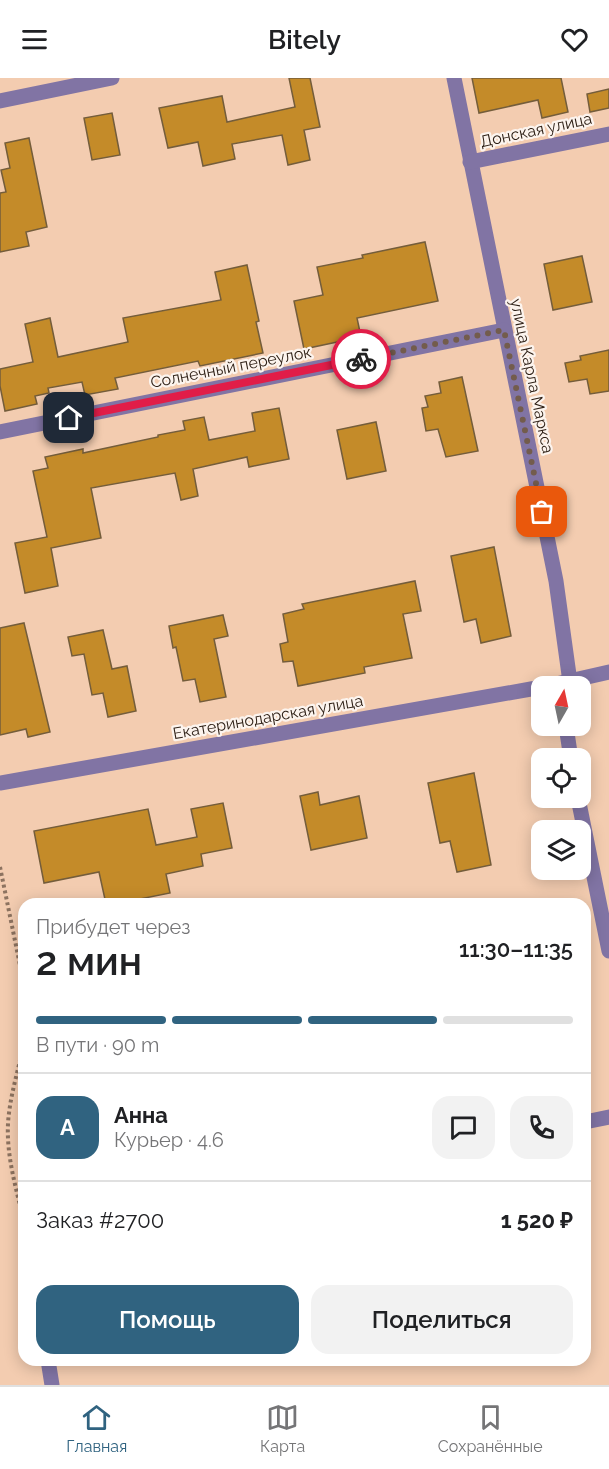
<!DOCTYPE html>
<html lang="ru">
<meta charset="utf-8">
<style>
body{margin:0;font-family:Raleway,sans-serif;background:#f2f2f2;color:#202124;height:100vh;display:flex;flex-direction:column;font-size:22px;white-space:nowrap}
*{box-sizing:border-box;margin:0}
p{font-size:20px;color:#757577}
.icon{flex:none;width:33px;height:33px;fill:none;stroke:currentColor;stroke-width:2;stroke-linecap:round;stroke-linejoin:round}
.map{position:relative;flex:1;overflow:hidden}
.panel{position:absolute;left:18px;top:820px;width:573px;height:468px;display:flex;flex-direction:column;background:#fff;border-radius:18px;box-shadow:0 3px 15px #0003}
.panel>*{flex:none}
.needle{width:39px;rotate:9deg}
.tools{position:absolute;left:531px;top:598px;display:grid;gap:12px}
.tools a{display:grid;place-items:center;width:60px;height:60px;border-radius:12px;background:#fff;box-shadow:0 3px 15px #0003;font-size:30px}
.pin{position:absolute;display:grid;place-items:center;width:51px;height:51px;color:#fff;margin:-26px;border-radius:12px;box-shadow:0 3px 9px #0006}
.courier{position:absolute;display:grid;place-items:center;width:60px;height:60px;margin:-30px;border:4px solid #e11d48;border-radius:50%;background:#fff;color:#222;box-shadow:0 2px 8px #0007}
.head em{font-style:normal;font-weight:600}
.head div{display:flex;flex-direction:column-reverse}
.head{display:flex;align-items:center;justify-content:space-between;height:102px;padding:0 18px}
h1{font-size:39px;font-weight:600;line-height:45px}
.bar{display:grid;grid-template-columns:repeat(4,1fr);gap:9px 6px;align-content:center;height:72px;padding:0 18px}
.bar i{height:8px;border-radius:4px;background:#e0e0e0}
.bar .selected{background:#306380}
.bar p{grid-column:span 4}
.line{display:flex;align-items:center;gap:15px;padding:0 18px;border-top:2px solid #e0e0e0}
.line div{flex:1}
.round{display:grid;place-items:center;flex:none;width:63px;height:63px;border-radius:18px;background:#f2f2f2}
.primary-button{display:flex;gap:12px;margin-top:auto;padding:12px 18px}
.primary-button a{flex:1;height:69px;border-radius:18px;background:#306380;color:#fff;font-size:24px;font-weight:600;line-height:69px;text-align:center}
.primary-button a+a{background:#f2f2f2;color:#202124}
header{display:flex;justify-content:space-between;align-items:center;height:78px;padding:0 18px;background:#fff;font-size:27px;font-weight:600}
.dock{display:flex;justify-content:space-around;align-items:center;height:84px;border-top:2px solid #e0e0e0;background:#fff;font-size:16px;color:#757577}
.dock a{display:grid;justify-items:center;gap:3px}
.dock .selected{color:#306380}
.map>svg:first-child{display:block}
.building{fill:#c48b29;stroke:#745d3b;stroke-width:1.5}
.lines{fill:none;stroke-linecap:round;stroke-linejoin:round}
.path{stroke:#8d7360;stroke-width:4;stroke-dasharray:3 3;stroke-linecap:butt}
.minor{stroke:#8174a4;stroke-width:15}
.done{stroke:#735c4c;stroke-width:6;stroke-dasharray:0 10.8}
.route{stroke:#e11d48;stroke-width:8}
.labels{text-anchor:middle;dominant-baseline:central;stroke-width:4.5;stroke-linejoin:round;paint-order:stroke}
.street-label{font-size:16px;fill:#2e2016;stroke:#fcf4ee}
</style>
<header><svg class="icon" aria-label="menu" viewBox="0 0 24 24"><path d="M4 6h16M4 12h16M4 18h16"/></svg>Bitely<svg class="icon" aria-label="heart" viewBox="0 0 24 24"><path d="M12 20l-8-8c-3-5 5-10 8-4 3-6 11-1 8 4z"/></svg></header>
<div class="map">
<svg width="609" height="1307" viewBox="0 0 609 1307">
<rect width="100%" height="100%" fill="#f3ccb0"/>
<!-- building -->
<g class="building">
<path d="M289 0H310L320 49 304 52 310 82 288 87 282 57 232 66 235 81 203 88 198 64 168 70 159 30 222 18 227 44 295 29Z"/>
<path d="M472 0H561L568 34 542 40 538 22 479 35Z"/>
<path d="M609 11V30L590 34 587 16Z"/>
<path d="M112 35 120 77 92 82 84 40Z"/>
<path d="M29 60 47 149 26 154 29 168 0 174V115L6 114 1 92 10 90 5 65Z"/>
<path d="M425 164 438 223 357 240 361 259 304 271 294 223 323 217 317 189 363 180 362 177Z"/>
<path d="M582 178 592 224 553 232 544 186Z"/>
<path d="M247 187 259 243 256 244 263 275 200 288 198 283 115 300 118 311 85 317 82 304 48 310 49 315 35 318 37 326 5 333 0 308V291L33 284 25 246 50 240 58 279 128 264 123 240 221 222 215 194Z"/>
<path d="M609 272V313L590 316 587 301 569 304 565 285 581 282 580 278Z"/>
<path d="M462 299 478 373 446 379 438 351 426 353 422 330 428 329 425 318 441 315 439 304Z"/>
<path d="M279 330 289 381 249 389 247 379 193 391 198 418 181 422 175 395 91 410 101 460 51 470 58 508 25 515 15 465 47 459 33 393 48 390 45 379 83 371V375L158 359V357L185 352 183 343 204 339 209 362 255 353 252 335Z"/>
<path d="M376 344 386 393 347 401 337 352Z"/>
<path d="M494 469 511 558 481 565 476 541 464 544 451 478Z"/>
<path d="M415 503 421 533 403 536 412 580 364 589 365 595 298 608 293 583 283 584 280 566 288 564 283 536 304 531 302 526Z"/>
<path d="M223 537 228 558 214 561 226 619 200 624 195 601 183 603 176 569 173 570 169 548Z"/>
<path d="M24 545 50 654 28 659 26 651 0 657V550Z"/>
<path d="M103 552 112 591 127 588 136 633 108 639 103 615 92 617 84 576 72 578 68 559Z"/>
<path d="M474 695 491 787 457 794 450 763 440 765 428 705Z"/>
<path d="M318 714 320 727 359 718 367 760 311 772 300 718Z"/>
<path d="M223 725 232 770 201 776 203 788 166 796 170 815 115 826H106L99 794 44 805 34 753 148 731 156 767 197 759 191 731Z"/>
</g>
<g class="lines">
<!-- path -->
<g class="path">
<path d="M0 789 24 907"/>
<path d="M24 963C20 987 12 1010 9 1035 4 1072 16 1109 24 1144"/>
</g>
<!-- minor -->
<g class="minor">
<path d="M454 0 556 503 570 604"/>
<path d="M0 23 112 0"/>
<path d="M470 84 609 56"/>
<path d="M0 354 504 252"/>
<path d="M543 609 609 594"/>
<path d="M566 648 571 681"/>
<path d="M0 705 542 609"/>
<path d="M578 720 609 873"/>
<path d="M585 1044 609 1039"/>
<path d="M48 1282 52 1307"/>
</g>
</g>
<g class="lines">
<!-- done -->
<path class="done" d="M361 281 504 252 542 434"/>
<!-- route -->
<path class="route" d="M69 340 361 281"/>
</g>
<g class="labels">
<!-- street labels -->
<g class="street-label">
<text transform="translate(536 52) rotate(-12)">Донская улица</text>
<text transform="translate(231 289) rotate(-11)">Солнечный переулок</text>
<text transform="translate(532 298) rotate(78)">улица Карла Маркса</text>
<text transform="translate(268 639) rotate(-10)">Екатеринодарская улица</text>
</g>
</g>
</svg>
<div class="tools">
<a><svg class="needle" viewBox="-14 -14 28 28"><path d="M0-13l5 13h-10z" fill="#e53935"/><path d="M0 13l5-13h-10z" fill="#757577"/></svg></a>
<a><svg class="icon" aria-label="locate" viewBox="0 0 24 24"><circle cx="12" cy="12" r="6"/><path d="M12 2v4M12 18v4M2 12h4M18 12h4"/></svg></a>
<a><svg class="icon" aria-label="layers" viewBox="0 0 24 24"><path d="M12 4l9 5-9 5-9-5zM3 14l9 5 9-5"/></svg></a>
</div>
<div class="pin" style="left:542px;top:434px;background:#ea580c"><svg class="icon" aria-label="bag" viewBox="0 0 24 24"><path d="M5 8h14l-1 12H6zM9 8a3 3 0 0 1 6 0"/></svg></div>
<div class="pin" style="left:69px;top:340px;background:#1f2937"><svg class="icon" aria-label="home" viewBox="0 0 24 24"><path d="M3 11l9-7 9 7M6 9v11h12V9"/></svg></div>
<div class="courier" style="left:361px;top:281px"><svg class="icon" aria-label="bike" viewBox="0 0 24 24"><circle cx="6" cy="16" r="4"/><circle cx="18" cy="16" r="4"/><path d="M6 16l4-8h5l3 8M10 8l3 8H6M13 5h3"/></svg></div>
<section class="panel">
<div class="head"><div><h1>2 мин</h1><p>Прибудет через</p></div><em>11:30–11:35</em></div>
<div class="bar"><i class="selected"></i><i class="selected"></i><i class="selected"></i><i></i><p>В пути · 90 m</p></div>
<div class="line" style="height:108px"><b class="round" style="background:#306380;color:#fff">А</b><div><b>Анна</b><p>Курьер · 4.6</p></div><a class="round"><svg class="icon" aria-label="chat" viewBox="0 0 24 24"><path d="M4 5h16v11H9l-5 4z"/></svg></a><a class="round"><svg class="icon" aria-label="phone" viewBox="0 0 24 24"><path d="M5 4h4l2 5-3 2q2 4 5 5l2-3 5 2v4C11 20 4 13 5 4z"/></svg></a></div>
<div class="line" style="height:78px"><div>Заказ #2700</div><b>1 520 ₽</b></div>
<div class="primary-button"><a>Помощь</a><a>Поделиться</a></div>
</section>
</div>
<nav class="dock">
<a class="selected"><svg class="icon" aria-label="home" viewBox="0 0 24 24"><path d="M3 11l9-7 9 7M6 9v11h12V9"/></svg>Главная</a>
<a><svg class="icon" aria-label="map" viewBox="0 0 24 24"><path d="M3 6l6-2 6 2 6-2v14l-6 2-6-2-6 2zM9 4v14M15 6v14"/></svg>Карта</a>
<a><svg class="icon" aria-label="saved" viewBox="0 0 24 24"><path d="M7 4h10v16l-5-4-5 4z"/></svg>Сохранённые</a>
</nav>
